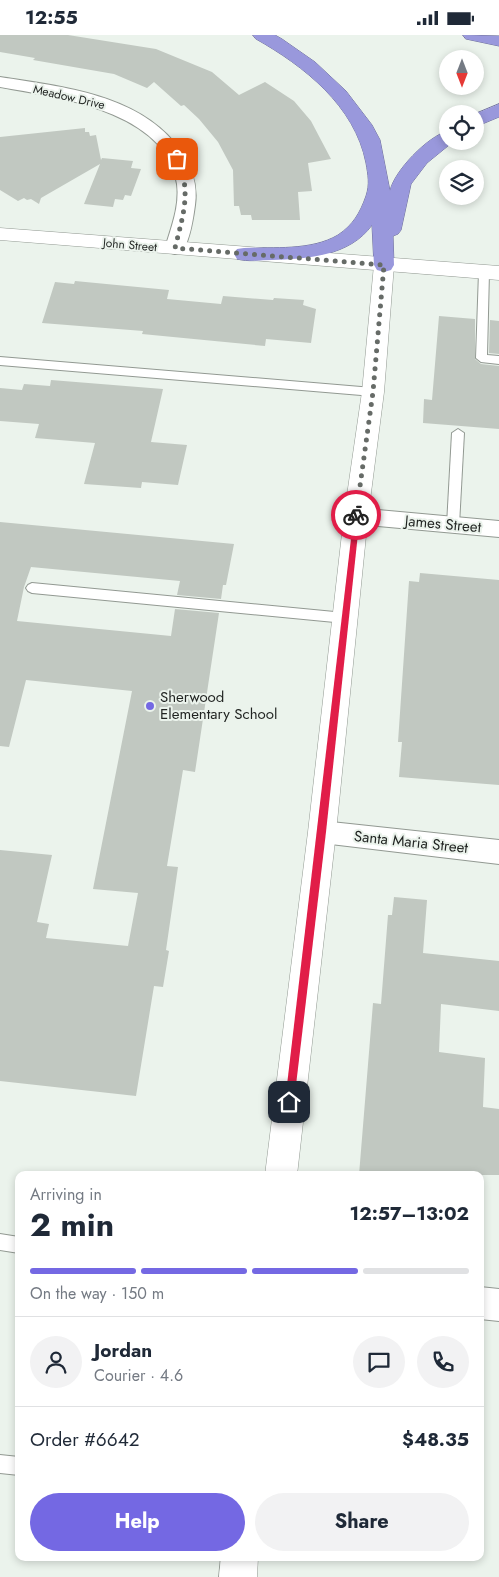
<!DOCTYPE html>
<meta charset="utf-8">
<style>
body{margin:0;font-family:Jost,sans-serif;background:#f2f2f3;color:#1f2937;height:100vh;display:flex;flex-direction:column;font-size:19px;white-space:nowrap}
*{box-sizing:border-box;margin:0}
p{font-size:16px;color:#747a83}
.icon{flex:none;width:28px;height:28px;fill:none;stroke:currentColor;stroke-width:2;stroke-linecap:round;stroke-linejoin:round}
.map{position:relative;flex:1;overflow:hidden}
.details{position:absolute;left:15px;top:1136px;width:469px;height:390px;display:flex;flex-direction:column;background:#fff;border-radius:10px;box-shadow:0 2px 8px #0003}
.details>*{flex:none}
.needle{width:32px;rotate:180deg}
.fabs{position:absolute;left:439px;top:15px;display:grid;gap:10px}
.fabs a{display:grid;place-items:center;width:45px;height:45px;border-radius:50%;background:#fff;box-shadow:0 2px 8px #0003;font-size:25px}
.pin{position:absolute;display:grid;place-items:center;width:42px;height:42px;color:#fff;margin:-21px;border-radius:10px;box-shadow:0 2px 8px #0006}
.courier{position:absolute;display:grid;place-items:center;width:50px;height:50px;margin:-25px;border:4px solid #e11d48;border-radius:50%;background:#fff;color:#222;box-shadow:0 1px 6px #0007}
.head em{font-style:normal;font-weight:700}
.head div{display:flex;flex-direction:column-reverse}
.head{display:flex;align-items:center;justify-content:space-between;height:85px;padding:0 15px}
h1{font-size:32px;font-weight:700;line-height:38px}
.bar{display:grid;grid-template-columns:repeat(4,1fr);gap:8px 5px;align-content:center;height:60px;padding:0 15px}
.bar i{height:6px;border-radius:4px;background:#e0e1e3}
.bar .selected{background:#7468e3}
.bar p{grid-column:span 4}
.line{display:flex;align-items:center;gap:12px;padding:0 15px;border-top:1px solid #e0e1e3}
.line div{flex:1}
.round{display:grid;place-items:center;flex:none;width:52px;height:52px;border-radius:26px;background:#f2f2f3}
.primary-button{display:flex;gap:10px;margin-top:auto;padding:10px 15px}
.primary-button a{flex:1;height:58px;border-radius:30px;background:#7468e3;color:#fff;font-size:20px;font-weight:700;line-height:58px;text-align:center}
.primary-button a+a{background:#f2f2f3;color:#1f2937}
.status{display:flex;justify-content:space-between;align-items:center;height:35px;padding:0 25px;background:#fff;direction:ltr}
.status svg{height:14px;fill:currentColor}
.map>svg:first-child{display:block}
.building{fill:#c1c8c1}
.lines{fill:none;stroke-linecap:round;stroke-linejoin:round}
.service-casing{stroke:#929992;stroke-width:2}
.minor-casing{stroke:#929992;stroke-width:2}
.tertiary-casing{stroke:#929992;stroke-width:1}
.secondary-casing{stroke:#929992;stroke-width:1}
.motorway-casing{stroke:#6e6f9a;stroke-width:1}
.service{fill:#fff;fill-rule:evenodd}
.minor{fill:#fff;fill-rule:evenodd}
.tertiary{fill:#fff;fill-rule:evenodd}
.secondary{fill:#fff;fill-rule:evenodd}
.motorway{fill:#9998dc;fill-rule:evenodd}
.route{fill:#e11d48}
.done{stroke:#666b67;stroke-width:5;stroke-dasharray:0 9}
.poi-dot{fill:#7468e3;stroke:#ebf3ec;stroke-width:2}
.labels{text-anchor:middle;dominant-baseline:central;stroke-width:4;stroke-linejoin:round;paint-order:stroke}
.far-street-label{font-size:12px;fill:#1f2220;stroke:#ebf3ec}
.street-label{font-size:15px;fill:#1f2220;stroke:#ebf3ec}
.poi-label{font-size:15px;fill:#1f2220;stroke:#ebf3ec;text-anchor:start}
</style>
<div class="status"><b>12:55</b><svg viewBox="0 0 49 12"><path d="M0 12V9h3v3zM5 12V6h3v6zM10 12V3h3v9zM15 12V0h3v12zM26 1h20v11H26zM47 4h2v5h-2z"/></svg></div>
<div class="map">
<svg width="499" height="1542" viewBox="0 0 499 1542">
<rect width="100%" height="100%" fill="#ebf3ec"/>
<!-- building -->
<g class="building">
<path d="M0 0H68L156 14 212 37 239 60 265 47 294 66 311 86 331 124 308 128 312 156 298 157 300 185H252L251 180H241L239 171H234L233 135 218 107 199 84 184 70 181 71 154 47 147 53 114 39 33 25 35 23 0 17Z"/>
<path d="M85 93V97H89L90 101 96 100 101 125 102 123 133 126 131 133 141 134 131 161 125 160 123 165 115 164 113 172 84 169 100 129 41 163 39 169 31 164 27 165 24 163 18 166 0 155V102Z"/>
<path d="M75 246 169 255 167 264 221 269 223 261 273 265 274 263 304 265 303 270 316 274 311 308 266 304 265 311 142 299 143 296 42 288 55 247 74 249Z"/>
<path d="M439 281 475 284V324L481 329 499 331V394L423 388 424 364 432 365Z"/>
<path d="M490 285 499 286V319L489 318Z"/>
<path d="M51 345 163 354 151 407 187 410 178 450 142 447 141 453 84 449 95 408 35 403 39 389 0 386V353L22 355 24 349 50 351Z"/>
<path d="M0 487 234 509 226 550H223L221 564 177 560 180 546 31 532 24 552 17 586 171 601 175 574 219 578 195 737 183 735 167 831 178 832 166 915 169 916 163 952 154 951 136 1061 0 1046V815L52 820 37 887 49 889 46 903 128 911 138 858 93 854 132 656 26 645 9 712 0 711Z"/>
<path d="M420 538 499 545V750L399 742 402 707H398L409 546 419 547Z"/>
<path d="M394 862 427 865 423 918 499 926V976L441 969 439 1017 485 1023 483 1072 499 1074V1140H359L373 968 381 969 388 880H392Z"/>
</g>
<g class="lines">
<!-- service casing -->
<g class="service-casing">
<g id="service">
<path d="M484 234 489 237 487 320 499 321V329L481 327 476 323 479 237Z"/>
<path d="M0 322 373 353 379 357 373 361 0 330Z"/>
<path d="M458 394 464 398 459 490 453 494 447 490 452 398Z"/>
<path d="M32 548 345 578 349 580 351 583 349 586 345 588 32 558 28 556 26 553 28 550Z"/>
<path d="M0 1199 19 1202V1218L0 1215Z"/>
<path d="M0 1420 19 1422V1440L0 1438Z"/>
</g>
</g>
<!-- minor casing -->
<g class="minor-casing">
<g id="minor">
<path d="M0 42C63 52 141 59 181 116 192 133 198 150 195 170 193 185 190 205 182 217L175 219 168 217 165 213C171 193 180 171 177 149 167 76 57 62 0 52Z"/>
<path d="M356 473 499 486V502L356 489 348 487 345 481 348 475Z"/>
<path d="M322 786 499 805V829L322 808 313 805 309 797 313 789Z"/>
<path d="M480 1252 499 1254V1286L480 1284Z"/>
</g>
</g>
<!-- tertiary casing -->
<g class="tertiary-casing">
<g id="tertiary">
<path d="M384 223 391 225 394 230 384 357 368 481 336 797 297 1140H265L308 797 344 481 362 357 374 230 377 225Z"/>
<path d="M221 1522H258L257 1542H219Z"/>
</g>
</g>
<!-- secondary casing -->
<g class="secondary-casing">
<path id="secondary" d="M0 193 499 231V245L0 205Z"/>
</g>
<!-- motorway casing -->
<g class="motorway-casing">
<g id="motorway">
<path d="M253 0H275L282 4 315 27 346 56 372 90 380 105 390 156C394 136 428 101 448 96V106H454L427 128 411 149 401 195 398 199 393 201 394 230 391 235 384 237 377 235 374 230 372 190C350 221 307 224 272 225 260 225 248 227 237 224L234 219 237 214 244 213C273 212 311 216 338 200 353 190 360 178 366 161 370 149 368 140 366 128 355 71 304 31 256 4Z"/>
<path d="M463 0 499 1V11L466 4Z"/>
<path d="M499 69V82L475 92V79Z"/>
</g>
</g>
<!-- service -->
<use href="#service" class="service"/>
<!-- minor -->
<use href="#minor" class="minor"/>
<!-- tertiary -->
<use href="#tertiary" class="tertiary"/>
<!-- secondary -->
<use href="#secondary" class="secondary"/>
<!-- motorway -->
<use href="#motorway" class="motorway"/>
</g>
<!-- route -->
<path class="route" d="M354 478 360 480 326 797 294 1067 289 1072 285 1067Z"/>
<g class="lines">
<!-- done -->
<path class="done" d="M177 124C192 156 183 180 175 213L384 230 373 357 356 480"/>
</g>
<!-- markers -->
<circle class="poi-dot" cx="150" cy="671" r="5"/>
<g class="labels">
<!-- far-street labels -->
<g class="far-street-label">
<text transform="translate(69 62) rotate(13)">Meadow Drive</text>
<text transform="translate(130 210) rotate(5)">John Street</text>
</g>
<!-- street labels -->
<g class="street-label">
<text transform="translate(443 489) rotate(5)">James Street</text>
<text transform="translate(411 807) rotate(6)">Santa Maria Street</text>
</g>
<!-- poi labels -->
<g class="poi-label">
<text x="160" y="662">Sherwood<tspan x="160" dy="17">Elementary School</tspan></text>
</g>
</g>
</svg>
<div class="fabs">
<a><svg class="needle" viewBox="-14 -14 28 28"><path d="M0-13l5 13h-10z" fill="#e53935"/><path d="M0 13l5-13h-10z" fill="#747a83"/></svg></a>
<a><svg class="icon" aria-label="locate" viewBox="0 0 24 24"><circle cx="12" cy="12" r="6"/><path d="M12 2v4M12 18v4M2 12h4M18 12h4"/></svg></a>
<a><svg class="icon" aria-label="layers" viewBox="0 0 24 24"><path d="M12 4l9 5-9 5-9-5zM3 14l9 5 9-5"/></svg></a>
</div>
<div class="pin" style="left:177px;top:124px;background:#ea580c"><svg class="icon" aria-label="bag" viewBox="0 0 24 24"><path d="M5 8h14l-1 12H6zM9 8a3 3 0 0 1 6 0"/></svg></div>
<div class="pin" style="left:289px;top:1067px;background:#1f2937"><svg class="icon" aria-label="home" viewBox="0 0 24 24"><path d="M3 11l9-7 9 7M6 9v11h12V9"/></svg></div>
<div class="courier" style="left:356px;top:480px"><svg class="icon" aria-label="bike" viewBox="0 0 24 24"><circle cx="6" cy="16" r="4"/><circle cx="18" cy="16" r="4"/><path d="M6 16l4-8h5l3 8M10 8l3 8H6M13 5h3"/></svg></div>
<section class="details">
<div class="head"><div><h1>2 min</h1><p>Arriving in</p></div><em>12:57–13:02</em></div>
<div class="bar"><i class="selected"></i><i class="selected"></i><i class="selected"></i><i></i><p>On the way · 150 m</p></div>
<div class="line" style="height:90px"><a class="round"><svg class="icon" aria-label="person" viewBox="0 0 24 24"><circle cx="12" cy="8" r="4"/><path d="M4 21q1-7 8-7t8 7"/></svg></a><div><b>Jordan</b><p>Courier · 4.6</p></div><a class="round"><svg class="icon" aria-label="chat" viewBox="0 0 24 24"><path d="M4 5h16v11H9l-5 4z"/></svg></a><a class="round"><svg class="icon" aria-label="phone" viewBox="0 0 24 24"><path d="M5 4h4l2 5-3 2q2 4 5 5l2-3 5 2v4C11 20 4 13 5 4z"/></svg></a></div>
<div class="line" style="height:65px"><div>Order #6642</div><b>$48.35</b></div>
<div class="primary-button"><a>Help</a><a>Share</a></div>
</section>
</div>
